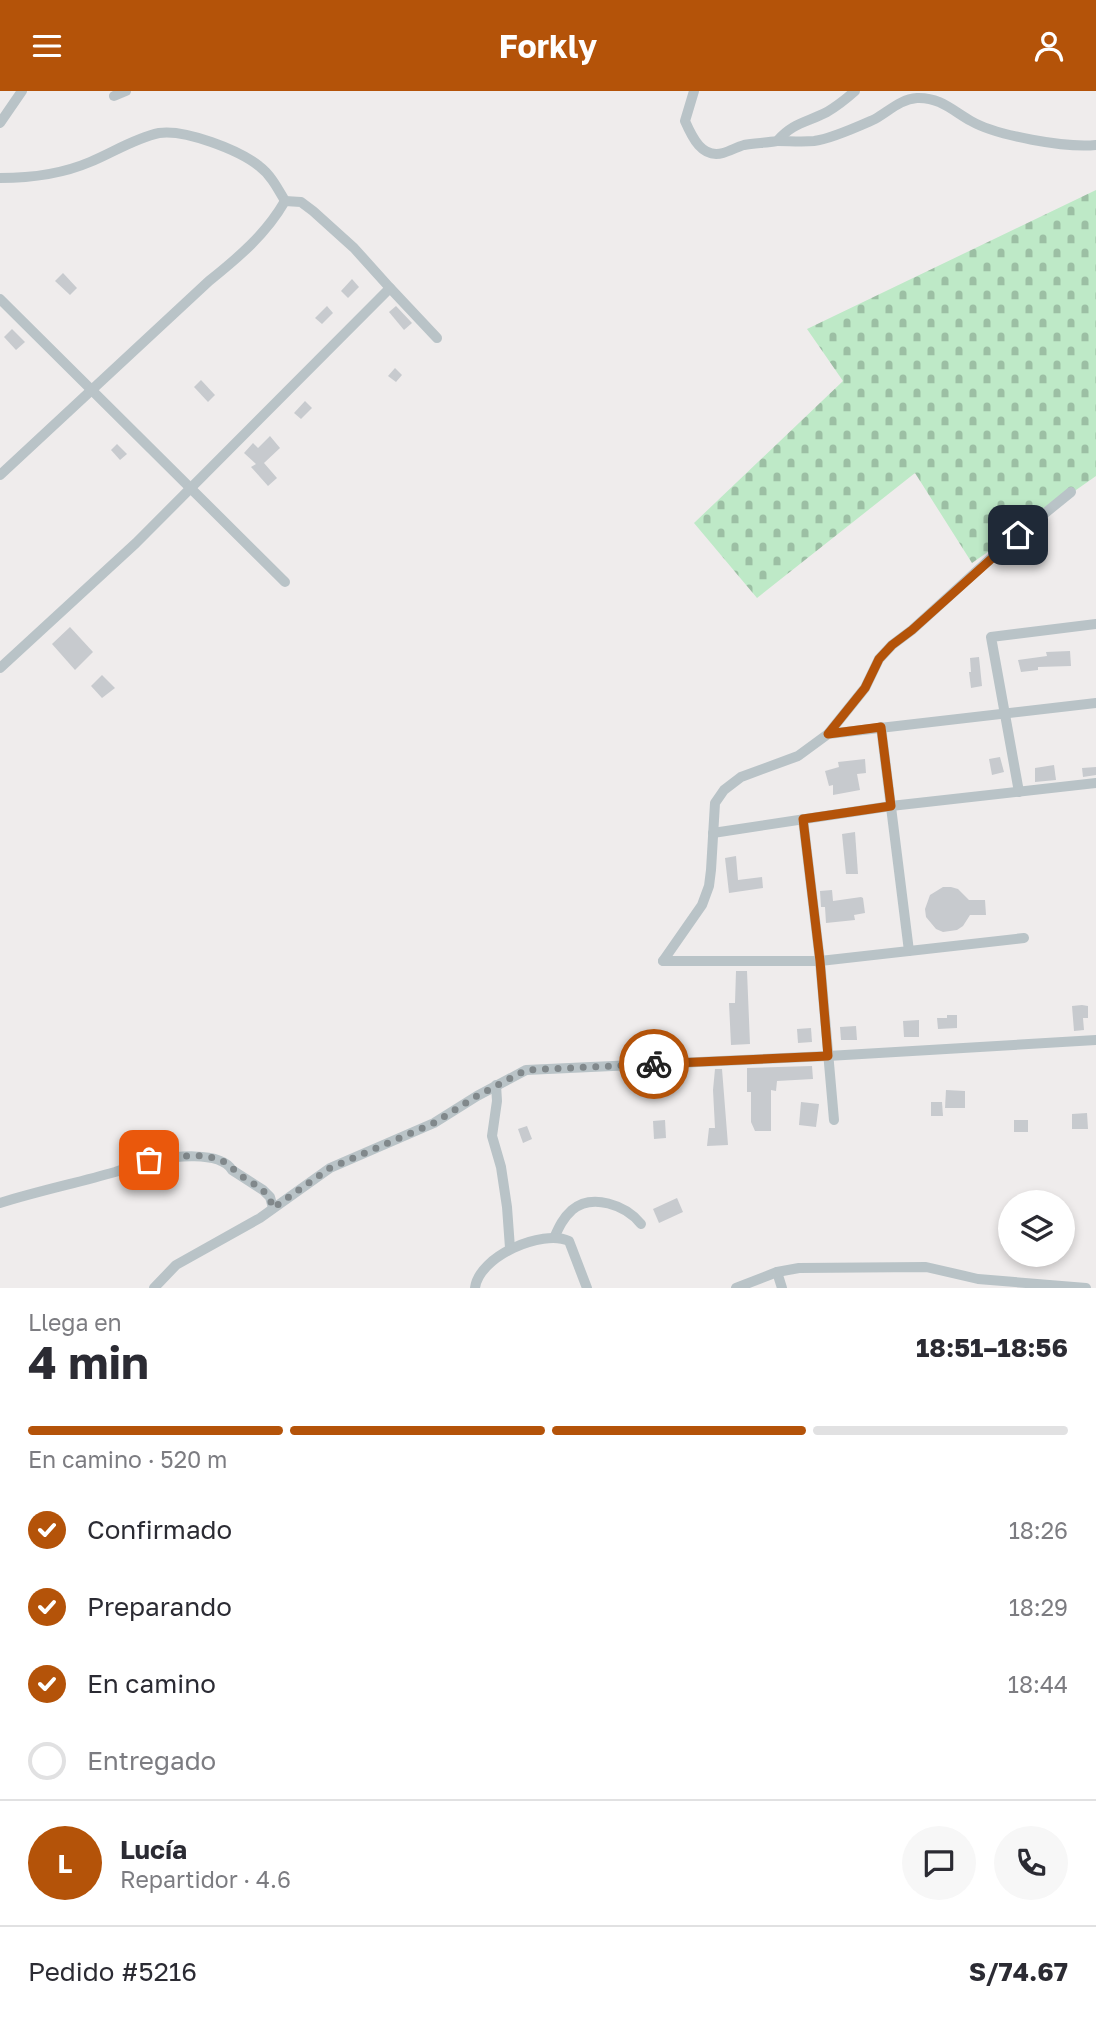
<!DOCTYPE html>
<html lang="es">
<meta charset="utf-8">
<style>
body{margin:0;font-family:"Golos Text",sans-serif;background:#f7f7f7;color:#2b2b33;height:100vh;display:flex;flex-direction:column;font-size:26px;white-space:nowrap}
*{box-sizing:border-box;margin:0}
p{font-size:23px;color:#7c7c81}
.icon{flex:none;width:38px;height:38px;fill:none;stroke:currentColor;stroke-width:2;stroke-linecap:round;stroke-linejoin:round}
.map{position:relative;height:1197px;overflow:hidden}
.drawer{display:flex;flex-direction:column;background:#fff;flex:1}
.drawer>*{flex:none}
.buttons{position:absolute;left:998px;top:1099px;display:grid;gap:14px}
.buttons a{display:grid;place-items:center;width:77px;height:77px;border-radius:50%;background:#fff;box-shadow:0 4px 10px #0003;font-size:35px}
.pin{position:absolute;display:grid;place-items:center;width:60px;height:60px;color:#fff;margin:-30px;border-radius:14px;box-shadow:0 4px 10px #0006}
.courier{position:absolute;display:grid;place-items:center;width:70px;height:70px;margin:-35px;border:5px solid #b45309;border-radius:50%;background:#fff;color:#222;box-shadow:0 2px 9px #0007}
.head em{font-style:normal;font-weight:700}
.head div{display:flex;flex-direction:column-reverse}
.head{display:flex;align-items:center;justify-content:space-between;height:119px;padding:0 28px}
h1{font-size:46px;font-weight:700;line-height:52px}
.bar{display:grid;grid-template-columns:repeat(4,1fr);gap:10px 7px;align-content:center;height:84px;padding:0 28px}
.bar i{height:9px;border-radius:5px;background:#e1e1e2}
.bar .current{background:#b45309}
.bar p{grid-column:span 4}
.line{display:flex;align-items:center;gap:18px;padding:0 28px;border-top:2px solid #e1e1e2}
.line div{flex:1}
.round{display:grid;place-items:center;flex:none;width:74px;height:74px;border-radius:37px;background:#f7f7f7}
ol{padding:0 28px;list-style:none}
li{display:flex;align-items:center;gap:21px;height:77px}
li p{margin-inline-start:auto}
li .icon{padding:7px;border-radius:50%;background:#b45309;color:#fff;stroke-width:4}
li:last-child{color:#7c7c81}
li i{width:38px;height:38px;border:4px solid #e1e1e2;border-radius:50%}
header{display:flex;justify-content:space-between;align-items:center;height:91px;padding:0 28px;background:#b45309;color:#fff;font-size:32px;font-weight:700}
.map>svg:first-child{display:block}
.cemetery{fill:url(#cemetery-stones)}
.building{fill:#c7cace}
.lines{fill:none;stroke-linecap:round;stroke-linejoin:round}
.street{stroke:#b9c3c7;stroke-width:10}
.done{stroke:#81888b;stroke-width:7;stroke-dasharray:0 12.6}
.route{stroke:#b45309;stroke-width:9}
</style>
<header><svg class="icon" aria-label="menu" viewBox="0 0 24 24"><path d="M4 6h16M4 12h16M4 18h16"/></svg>Forkly<svg class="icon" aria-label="person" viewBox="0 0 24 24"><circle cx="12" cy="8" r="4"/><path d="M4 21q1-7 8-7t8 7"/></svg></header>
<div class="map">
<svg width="1096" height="1197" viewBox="0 0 1096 1197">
<defs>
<pattern id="cemetery-stones" width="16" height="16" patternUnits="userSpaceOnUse" patternTransform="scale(1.75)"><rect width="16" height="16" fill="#bee9c7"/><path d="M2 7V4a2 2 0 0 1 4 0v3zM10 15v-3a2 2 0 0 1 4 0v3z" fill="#9cbfa4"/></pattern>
</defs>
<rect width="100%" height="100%" fill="#efecec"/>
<!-- cemetery -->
<path class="cemetery" d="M1096 99V385L972 472 915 382 757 507 694 432 843 290 807 238Z"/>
<!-- building -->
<g class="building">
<path d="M63 182 77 197 70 204 55 190Z"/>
<path d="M352 188 359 196 348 207 341 200Z"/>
<path d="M327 215 333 222 322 233 315 227Z"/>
<path d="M396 215 412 232 404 239 389 221Z"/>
<path d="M12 238 25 251 16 259 4 246Z"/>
<path d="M395 277 402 284 396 291 388 285Z"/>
<path d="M201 289 215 304 208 311 194 296Z"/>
<path d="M305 310 312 317 301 328 294 322Z"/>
<path d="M270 345 280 357 264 372 277 387 268 395 251 376 256 373 244 362 253 352 258 357Z"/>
<path d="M117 353 127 363 120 369 111 359Z"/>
<path d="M70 536 93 561 75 579 52 553Z"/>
<path d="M1070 560 1071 575 1038 576V579L1021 581 1018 569 1047 565 1046 561Z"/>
<path d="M979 566 982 595 971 597 969 581H971L970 567Z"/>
<path d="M102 584 115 597 102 607 91 595Z"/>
<path d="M1000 666 1004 681 992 684 989 668Z"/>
<path d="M865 668 866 682 857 683 860 699 833 704V694L829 695 825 680 839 676 838 671Z"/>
<path d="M1054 674 1056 689 1035 691V677Z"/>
<path d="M1096 676V684L1083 686 1082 677Z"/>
<path d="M855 741 858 783H846L842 743Z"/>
<path d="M736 765 738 789 762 786 763 797 729 802 725 767Z"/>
<path d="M943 796H951L958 798 969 809H985L986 824H970L963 835 957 839 943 841 936 838 926 826 925 818 930 804Z"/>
<path d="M832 799 833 810 861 806 863 807 865 822 854 824 855 829 826 832 825 816H821L820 800Z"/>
<path d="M736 880H747L750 953 731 954 729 912H735Z"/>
<path d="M1082 914 1088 915V927H1083L1084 939 1074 940 1072 915Z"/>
<path d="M947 924H957V937L938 938 937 927H947Z"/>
<path d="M919 929V946H904L903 930Z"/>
<path d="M856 935 857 949H841L840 936Z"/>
<path d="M811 937 812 951 798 952 797 938Z"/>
<path d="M812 975 813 988 777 990 776 1000 771 999V1040H755L751 1031V1001H747V977Z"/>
<path d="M715 978H722L728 1054 707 1055 709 1037H715L713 999Z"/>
<path d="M946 999 965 1000V1017H945Z"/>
<path d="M801 1011 819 1013 816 1036 799 1034Z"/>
<path d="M931 1011H942L943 1025H931Z"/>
<path d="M1087 1022 1088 1038H1072V1023Z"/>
<path d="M665 1029 666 1047 654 1048 653 1030Z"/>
<rect x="1014" y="1029" width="14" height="12"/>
<path d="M527 1035 532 1048 523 1052 518 1038Z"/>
<path d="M677 1107 683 1121 659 1132 653 1118Z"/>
</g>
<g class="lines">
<!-- street -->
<g class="street">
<path d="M694 0 685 30C692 46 702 68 723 62 730 60 737 56 744 54 754 52 766 52 777 50 794 31 806 32 827 21 837 15 846 8 855 0"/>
<path d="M114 5 126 0"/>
<path d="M0 32 22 0"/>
<path d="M777 50C789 50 802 51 814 50 831 48 859 35 875 28 889 20 901 8 917 7 940 6 953 20 971 30 997 45 1066 57 1096 54"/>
<path d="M0 87C30 87 62 83 90 71 112 62 135 47 159 42 185 38 239 59 259 75 271 84 278 98 285 110"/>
<path d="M285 110 301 111 313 120 354 157 390 197"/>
<path d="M0 208 285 491"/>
<path d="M0 384 209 190C239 166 266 143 285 110"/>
<path d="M0 577 136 452 390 197 437 247"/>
<path d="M881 636 909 860"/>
<path d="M828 643 1096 612"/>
<path d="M1019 701 991 546 1096 533"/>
<path d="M803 728 820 870 834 1029"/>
<path d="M713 742 891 715 1096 692"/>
<path d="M663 870 702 814 709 795 711 779 715 712 724 699 741 686 798 665 828 643 865 597 879 568 892 554 912 539 1001 458 1071 401"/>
<path d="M663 870H820L1024 847"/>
<path d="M496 994 497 1010 492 1045 501 1076 507 1116 510 1157"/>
<path d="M0 1112C38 1100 77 1092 115 1081 127 1077 138 1071 150 1069 171 1066 220 1059 232 1079L263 1099 270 1106 273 1117"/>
<path d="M554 1147C559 1136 563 1127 572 1119 592 1102 626 1114 641 1133"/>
<path d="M777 1181 782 1197"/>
<path d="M154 1197 176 1174 260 1127 330 1077 434 1032 477 1005 526 979 828 965 1096 949"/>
<path d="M475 1197C479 1165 542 1138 569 1150L587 1197"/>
<path d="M736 1197 777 1181 799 1177 926 1176 978 1188 1086 1197"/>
</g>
</g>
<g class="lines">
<!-- done -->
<path class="done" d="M149 1069C173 1067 205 1059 226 1072 232 1076 237 1082 243 1086 258 1096 268 1099 273 1117L330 1077 434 1032 477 1005 526 979 654 973"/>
<!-- route -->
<path class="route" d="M654 973 828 965 820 870 803 728 891 715 881 636 828 643 865 597 879 568 892 554 912 539 1018 444"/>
</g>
</svg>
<div class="buttons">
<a><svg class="icon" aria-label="layers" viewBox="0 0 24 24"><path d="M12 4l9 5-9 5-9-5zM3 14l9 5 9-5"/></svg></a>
</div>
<div class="pin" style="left:149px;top:1069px;background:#ea580c"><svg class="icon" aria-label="bag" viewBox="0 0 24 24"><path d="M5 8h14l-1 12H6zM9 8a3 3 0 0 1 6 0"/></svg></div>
<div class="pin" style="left:1018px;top:444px;background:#1f2937"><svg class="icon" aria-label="home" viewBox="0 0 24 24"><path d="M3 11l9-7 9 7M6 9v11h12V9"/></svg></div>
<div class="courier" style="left:654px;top:973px"><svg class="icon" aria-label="bike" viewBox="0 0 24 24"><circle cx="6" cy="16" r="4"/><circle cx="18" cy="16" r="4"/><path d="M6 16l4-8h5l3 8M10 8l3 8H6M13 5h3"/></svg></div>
</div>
<section class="drawer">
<div class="head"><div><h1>4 min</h1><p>Llega en</p></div><em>18:51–18:56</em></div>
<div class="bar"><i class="current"></i><i class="current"></i><i class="current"></i><i></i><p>En camino · 520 m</p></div>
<ol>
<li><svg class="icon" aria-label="check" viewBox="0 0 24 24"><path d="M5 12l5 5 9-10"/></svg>Confirmado<p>18:26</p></li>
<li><svg class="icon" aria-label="check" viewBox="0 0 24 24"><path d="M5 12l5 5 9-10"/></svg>Preparando<p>18:29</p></li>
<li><svg class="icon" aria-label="check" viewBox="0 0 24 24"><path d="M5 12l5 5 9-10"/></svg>En camino<p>18:44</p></li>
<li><i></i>Entregado</li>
</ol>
<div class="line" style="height:126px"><b class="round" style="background:#b45309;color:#fff">L</b><div><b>Lucía</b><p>Repartidor · 4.6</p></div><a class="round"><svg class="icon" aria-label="chat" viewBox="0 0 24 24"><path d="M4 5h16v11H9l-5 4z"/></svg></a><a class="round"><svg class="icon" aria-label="phone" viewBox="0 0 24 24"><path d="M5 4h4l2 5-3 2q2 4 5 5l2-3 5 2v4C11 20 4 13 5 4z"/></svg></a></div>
<div class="line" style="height:91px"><div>Pedido #5216</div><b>S/74.67</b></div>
</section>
